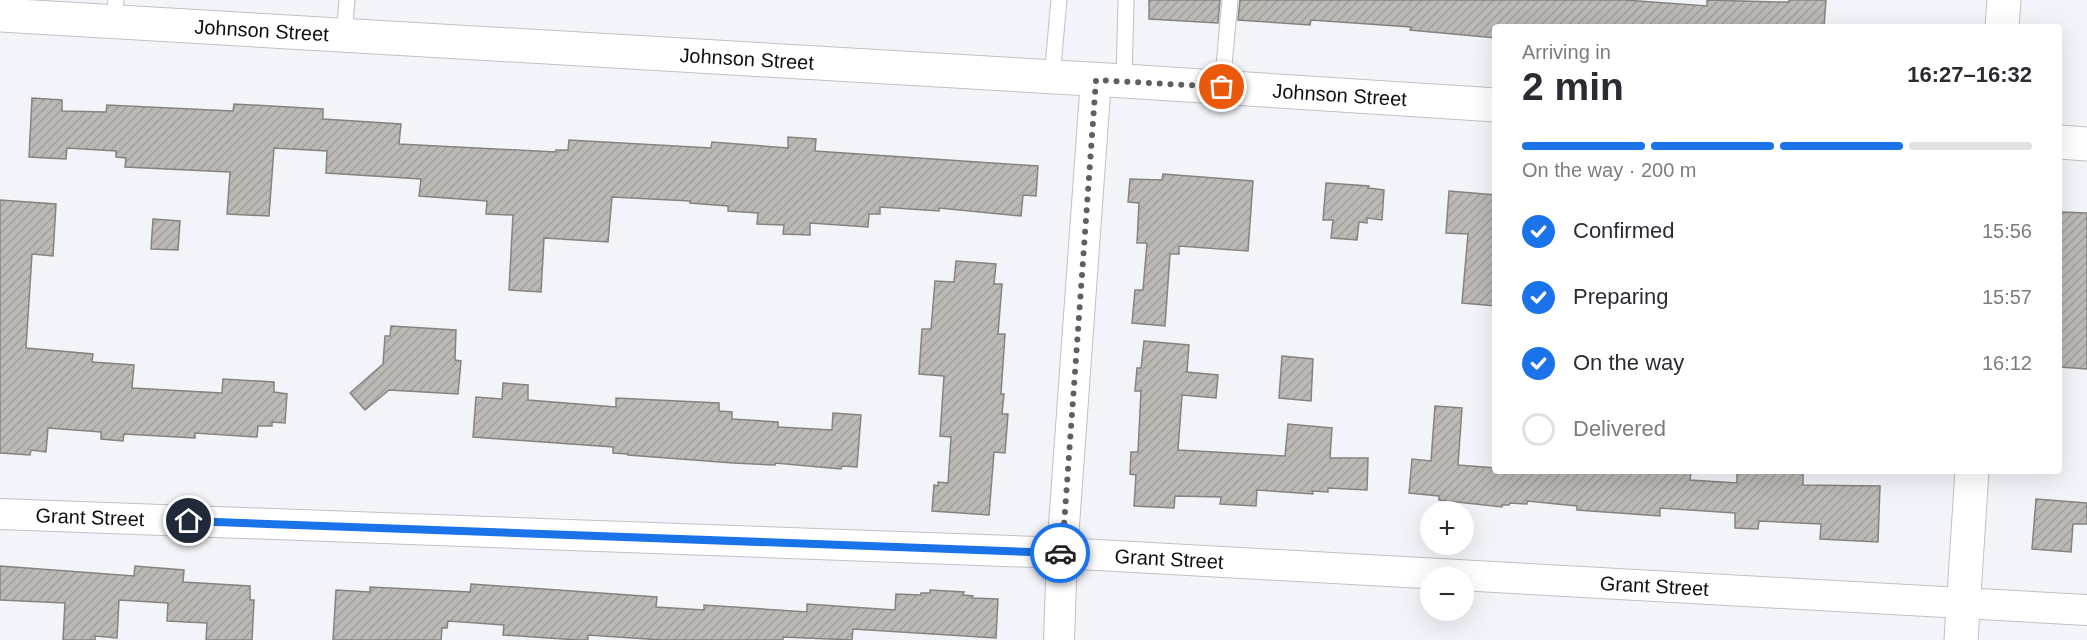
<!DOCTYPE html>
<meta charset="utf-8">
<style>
body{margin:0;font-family:Arial,sans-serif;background:#f7f7f7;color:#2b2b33;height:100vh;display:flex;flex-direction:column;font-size:22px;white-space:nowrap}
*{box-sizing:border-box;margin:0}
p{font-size:20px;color:#7c7c81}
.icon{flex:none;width:33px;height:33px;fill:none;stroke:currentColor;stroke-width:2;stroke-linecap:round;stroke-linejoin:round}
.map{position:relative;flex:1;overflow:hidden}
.details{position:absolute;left:1492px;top:24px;width:570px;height:450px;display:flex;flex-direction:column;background:#fff;border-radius:6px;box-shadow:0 6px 24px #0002}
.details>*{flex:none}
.controls{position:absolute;left:1420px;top:501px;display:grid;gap:12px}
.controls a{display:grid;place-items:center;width:54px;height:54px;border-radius:50%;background:#fff;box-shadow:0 6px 24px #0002;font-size:30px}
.pin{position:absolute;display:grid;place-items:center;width:51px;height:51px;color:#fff;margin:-26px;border:3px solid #fff;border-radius:50%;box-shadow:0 2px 6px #0007}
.courier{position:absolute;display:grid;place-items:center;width:60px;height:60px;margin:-30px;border:4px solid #1a73e8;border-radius:50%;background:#fff;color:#222;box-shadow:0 2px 8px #0007}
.summary em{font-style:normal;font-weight:700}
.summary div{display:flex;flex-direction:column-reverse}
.summary{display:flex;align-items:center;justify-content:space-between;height:102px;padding:0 30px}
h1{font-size:39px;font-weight:700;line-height:45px}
.bar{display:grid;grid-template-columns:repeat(4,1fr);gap:9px 6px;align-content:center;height:72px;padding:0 30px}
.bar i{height:8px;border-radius:4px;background:#e1e1e2}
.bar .selected{background:#1a73e8}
.bar p{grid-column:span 4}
ol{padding:0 30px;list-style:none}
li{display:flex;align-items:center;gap:18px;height:66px}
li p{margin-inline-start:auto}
li .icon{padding:6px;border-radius:50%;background:#1a73e8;color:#fff;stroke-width:4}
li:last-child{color:#7c7c81}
li i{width:33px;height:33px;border:3px solid #e1e1e2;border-radius:50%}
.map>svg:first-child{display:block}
.building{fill:url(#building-hatch);stroke:#86837f;stroke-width:1.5}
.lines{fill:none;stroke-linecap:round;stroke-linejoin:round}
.service-casing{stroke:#bfc1c5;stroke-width:17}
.minor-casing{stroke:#bfc1c5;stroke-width:32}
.tertiary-casing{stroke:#bfc1c5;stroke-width:35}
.service{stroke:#fff;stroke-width:15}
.minor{stroke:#fff;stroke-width:30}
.tertiary{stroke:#fff;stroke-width:33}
.done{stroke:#5e5f62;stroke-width:6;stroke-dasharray:0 10.8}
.route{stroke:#1a73e8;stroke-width:8}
.labels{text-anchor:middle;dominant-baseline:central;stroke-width:4.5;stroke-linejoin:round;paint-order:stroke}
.street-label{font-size:20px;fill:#0e0f10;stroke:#f2f4f9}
</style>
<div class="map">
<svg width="2087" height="640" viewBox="0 0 2087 640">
<defs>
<pattern id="building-hatch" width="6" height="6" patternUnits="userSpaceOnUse" patternTransform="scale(1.5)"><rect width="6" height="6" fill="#bcb9b4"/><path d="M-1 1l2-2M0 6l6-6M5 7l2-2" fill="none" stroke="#a09e9a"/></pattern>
</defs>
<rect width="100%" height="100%" fill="#f2f4f9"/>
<!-- building -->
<g class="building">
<path d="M1149 0H1220L1218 23 1149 19Z"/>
<path d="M1240 0H1625L1707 6V0L1777 2H1789V0H1826L1824 27H1496V38L1410 30 1411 27 1311 20 1310 25 1238 20Z"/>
<path d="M32 98 62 100V111L106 112 107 105 233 111 234 104 323 109V119L401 124 399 144 556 152V150H568L569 140 711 148 712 142 788 148V137L816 139 815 151 1038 166 1036 196 1023 195 1021 216 939 208V211L880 207V214H869L868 227 810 223V235L783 234 784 225 757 224 758 213 728 211V206L690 203V201L612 197 608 242 544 238 541 292 509 290 513 215 486 214 487 201 419 196 421 179 326 173 327 151 274 148 269 216 227 214 230 172 125 167 126 158 116 157V151L67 148 66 159 29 157Z"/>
<path d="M1163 174 1253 181 1248 251 1179 246V254H1170L1165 326 1132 323 1135 290H1143L1147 243H1137L1139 203 1128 202 1130 179 1162 180Z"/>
<path d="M1326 183 1369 186 1368 188 1384 190 1382 220 1367 218V223L1359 222 1357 240 1331 238 1333 220H1323Z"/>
<path d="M1449 191 1496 195V306L1462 303 1468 234 1446 233Z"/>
<path d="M0 200 56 204 53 256 32 254 26 348 93 354 92 362 134 365 132 388 222 393 223 379 274 382V392L287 394 285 423 272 422V426H258L257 437 195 433V438L124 434 123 441 101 439V432L48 428 46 452 31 450 30 455 0 453Z"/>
<path d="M2061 212 2087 213V369L2060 367Z"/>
<path d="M153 219 180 221 178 250 151 249Z"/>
<path d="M956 261 996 264 994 284H1002L998 334H1005L1001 394H1004L1002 414H1008L1005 453 994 452 989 515 932 511 934 485 938 486V482L948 483 951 437 940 436 944 376 919 374 922 329H931L935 281 954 282Z"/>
<path d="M391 326 456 330 455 360 461 361 458 394 389 390 365 410 350 393 383 364 385 336H390Z"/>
<path d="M1144 341 1189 345 1187 372 1218 375 1216 398 1182 395 1178 450 1285 456 1288 424 1332 428 1330 458H1368L1367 490 1328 488V492L1312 491 1313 494 1257 490 1256 506 1220 504 1221 497 1175 496 1174 508 1134 506 1136 475 1130 474 1131 452H1138L1141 391H1135L1137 368H1141Z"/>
<path d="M1282 356 1313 359 1311 401 1279 398Z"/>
<path d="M503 383 528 385V400L616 407V398L719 403V411L732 412V419L778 422V427L832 430 833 413 861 415 857 467 842 466 841 469 775 463V465L733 463 628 455V454L613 453V447L473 437 476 397 502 399Z"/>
<path d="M1435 406 1462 408 1458 465 1496 468V471H1691L1690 480 1737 483V471H1803V485L1880 486 1878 542 1820 539 1821 524 1759 521 1758 529 1735 528V513L1660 508V516L1577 510V506L1527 501V504L1510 503 1509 505H1502V507L1439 500V496L1409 493 1412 459 1431 461Z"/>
<path d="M2036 499 2087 503V524H2073L2071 552 2032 549Z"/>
<path d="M0 566 134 576 135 566 184 570 183 582 250 586V600H254L252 640H206L207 623 167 621 168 603 119 600 117 638 95 636V640H63L65 603 0 600Z"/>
<path d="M471 584 657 597 656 607 704 610V605L807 612V604L895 610 896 594 921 595V593H930V590L964 592 963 595 973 596 972 598 998 599 996 638 853 629 852 640 783 637V640H662L588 635V640H578L503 635 504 625 448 621 447 628H442L441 640H333L336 590 370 592V587L470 592Z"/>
</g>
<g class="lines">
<!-- service casing -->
<g class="service-casing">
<g id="service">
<path d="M114 22 116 0"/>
<path d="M344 36 347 0"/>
<path d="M1052 77 1059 0"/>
<path d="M1124 81 1126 0"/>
<path d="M1222 87 1230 0"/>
</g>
</g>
<!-- minor casing -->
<g class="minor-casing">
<g id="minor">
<path id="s1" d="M0 514 1062 553 2087 610"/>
<path d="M1059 640 1062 553 1096 79"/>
</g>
</g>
<!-- tertiary casing -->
<g class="tertiary-casing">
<g id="tertiary">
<path id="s2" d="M0 15 1124 81 1496 105"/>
<path d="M2002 27 2004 0"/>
<path d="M2060 142 2087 144"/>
<path d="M1961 640 1972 471"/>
</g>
</g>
<!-- service -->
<use href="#service" class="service"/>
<!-- minor -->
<use href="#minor" class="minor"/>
<!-- tertiary -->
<use href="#tertiary" class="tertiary"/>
</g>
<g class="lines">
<!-- done -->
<path class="done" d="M1060 553H1062L1096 80 1222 87"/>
<!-- route -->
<path class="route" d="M189 521 1060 553"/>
</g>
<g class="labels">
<!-- street labels -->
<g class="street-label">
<text stroke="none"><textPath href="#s2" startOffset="262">Johnson Street</textPath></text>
<text stroke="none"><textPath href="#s2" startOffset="748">Johnson Street</textPath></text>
<text stroke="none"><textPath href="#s2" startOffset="1342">Johnson Street</textPath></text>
<text stroke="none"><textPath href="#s1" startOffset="90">Grant Street</textPath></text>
<text stroke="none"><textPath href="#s1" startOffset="1170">Grant Street</textPath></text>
<text stroke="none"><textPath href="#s1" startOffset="1656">Grant Street</textPath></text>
</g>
</g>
</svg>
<div class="controls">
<a>+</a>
<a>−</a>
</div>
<div class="pin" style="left:1222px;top:87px;background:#ea580c"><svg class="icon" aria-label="bag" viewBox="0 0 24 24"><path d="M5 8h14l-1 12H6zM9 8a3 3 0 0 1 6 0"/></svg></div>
<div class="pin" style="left:189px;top:521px;background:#1f2937"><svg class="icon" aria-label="home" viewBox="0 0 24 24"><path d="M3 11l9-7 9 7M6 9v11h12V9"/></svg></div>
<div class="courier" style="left:1060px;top:553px"><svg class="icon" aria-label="car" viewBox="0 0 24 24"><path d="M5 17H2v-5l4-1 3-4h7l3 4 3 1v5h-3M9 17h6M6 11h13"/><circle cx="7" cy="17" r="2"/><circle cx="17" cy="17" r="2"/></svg></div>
<section class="details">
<div class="summary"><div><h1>2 min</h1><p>Arriving in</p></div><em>16:27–16:32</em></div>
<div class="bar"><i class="selected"></i><i class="selected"></i><i class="selected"></i><i></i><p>On the way · 200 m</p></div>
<ol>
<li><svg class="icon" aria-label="check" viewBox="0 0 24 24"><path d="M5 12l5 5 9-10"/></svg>Confirmed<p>15:56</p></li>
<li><svg class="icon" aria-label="check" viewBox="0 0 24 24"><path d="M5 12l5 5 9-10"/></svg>Preparing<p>15:57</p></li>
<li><svg class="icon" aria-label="check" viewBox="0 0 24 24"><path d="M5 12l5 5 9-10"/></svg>On the way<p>16:12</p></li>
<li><i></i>Delivered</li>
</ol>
</section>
</div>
